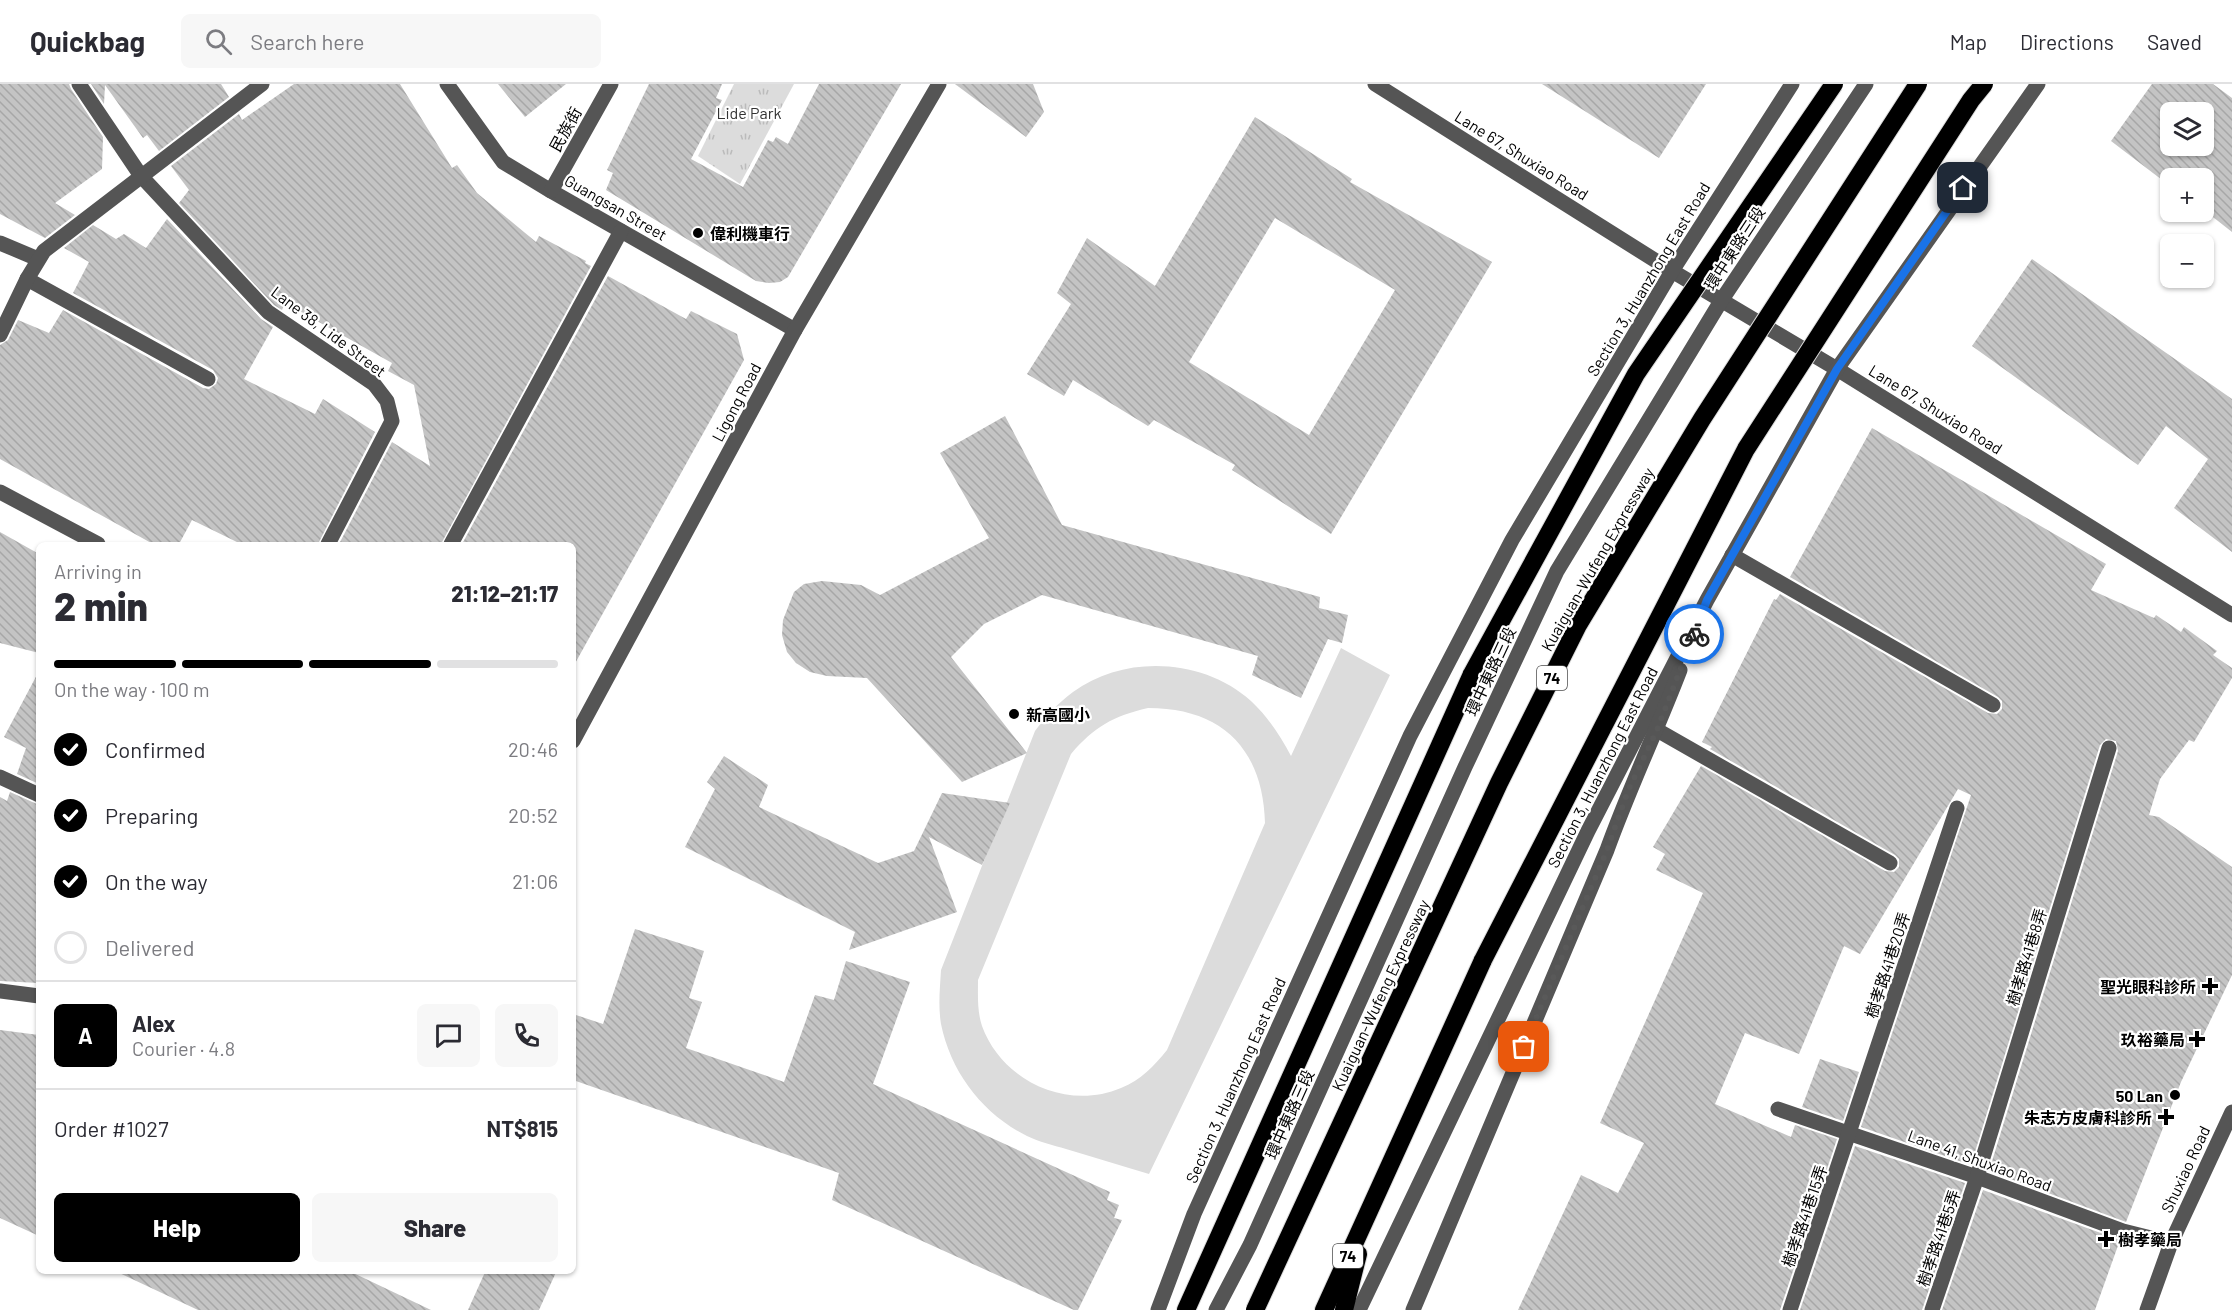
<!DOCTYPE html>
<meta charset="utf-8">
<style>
body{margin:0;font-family:Barlow,"Noto Sans TC",sans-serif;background:#f7f7f7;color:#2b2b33;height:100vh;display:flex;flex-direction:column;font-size:22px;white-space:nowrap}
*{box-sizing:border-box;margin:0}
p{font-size:20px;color:#7c7c81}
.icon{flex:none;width:33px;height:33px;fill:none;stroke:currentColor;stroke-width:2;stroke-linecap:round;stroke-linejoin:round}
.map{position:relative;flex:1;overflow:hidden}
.side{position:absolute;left:36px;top:458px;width:540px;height:732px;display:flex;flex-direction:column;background:#fff;border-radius:9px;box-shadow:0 2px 4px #0004}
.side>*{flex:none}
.fabs{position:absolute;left:2160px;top:18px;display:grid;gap:12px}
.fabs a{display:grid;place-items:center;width:54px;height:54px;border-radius:9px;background:#fff;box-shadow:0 2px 4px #0004;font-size:30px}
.pin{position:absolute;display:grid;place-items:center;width:51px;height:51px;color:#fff;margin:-26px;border-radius:12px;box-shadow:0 3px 9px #0006}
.courier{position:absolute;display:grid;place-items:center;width:60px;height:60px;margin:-30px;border:4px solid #1a73e8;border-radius:50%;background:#fff;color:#222;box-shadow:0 2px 8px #0007}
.head em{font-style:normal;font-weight:800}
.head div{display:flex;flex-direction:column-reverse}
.head{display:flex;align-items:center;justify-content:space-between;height:102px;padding:0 18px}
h1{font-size:39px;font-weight:800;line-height:45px}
.bar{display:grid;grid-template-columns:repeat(4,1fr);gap:9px 6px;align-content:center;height:72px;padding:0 18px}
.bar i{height:8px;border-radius:4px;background:#e1e1e2}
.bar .current{background:#000}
.bar p{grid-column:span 4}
.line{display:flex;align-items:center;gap:15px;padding:0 18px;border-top:2px solid #e1e1e2}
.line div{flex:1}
.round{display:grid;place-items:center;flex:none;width:63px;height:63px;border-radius:9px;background:#f7f7f7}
ol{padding:0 18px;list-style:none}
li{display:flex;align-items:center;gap:18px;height:66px}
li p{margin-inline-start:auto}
li .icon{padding:6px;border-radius:50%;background:#000;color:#fff;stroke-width:4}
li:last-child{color:#7c7c81}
li i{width:33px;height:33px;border:3px solid #e1e1e2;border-radius:50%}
.action{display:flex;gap:12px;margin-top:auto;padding:12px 18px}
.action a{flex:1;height:69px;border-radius:9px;background:#000;color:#fff;font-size:24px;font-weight:800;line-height:69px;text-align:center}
.action a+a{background:#f7f7f7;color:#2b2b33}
header{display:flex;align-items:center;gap:36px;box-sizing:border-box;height:84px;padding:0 30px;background:#fff;border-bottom:2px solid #e1e1e2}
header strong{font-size:28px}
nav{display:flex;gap:33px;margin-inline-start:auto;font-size:21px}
.search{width:420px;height:54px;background:#f7f7f7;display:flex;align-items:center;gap:15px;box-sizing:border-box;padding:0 21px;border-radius:9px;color:#7c7c81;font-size:22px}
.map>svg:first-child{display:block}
.grass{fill:url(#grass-tufts)}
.garden{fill:#dcdcdc;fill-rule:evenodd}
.building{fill:url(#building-back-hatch);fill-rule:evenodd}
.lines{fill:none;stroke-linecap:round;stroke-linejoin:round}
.highway-casing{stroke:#dbdbdb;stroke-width:20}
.minor{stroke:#555;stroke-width:15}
.highway{stroke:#000;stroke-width:18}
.highway-bridge-casing{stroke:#dbdbdb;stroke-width:20;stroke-linecap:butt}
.highway-bridge{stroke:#000;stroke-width:18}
.done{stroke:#595959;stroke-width:6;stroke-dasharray:0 10.8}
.route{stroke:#1a73e8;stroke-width:8}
.poi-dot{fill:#000;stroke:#fff;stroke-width:2}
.labels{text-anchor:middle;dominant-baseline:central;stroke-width:4.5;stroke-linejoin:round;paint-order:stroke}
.shield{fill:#fff;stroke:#4c4c4c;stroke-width:1.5}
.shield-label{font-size:15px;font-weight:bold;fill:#000}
.park-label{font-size:16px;fill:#333;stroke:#fff}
.street-label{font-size:16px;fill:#000;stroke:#fff}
.poi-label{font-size:16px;font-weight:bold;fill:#000;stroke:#fff;text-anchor:end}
</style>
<header>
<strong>Quickbag</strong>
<div class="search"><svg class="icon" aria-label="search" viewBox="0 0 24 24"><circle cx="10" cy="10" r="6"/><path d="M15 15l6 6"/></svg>Search here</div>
<nav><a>Map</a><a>Directions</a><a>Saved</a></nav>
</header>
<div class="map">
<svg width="2232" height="1226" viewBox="0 0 2232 1226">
<defs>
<pattern id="grass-tufts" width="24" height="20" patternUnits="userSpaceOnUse" patternTransform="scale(1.5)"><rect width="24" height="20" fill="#dcdcdc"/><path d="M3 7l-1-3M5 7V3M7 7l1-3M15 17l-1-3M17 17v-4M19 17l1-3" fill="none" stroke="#bbb"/></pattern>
<pattern id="building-back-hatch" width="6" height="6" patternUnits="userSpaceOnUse" patternTransform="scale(1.5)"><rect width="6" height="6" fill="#c4c4c4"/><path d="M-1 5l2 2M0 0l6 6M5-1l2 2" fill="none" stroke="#a7a7a7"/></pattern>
</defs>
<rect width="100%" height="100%" fill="#fff"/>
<!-- grass -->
<path class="grass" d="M734 0H794L740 100 698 72Z"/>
<!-- garden -->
<path class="garden" d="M1341 564 1390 591 1149 1090C1121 1082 1094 1073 1066 1065 1053 1061 1039 1058 1027 1052 983 1030 951 989 941 940 938 922 940 904 941 886L1035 647C1046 632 1058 619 1073 608 1124 570 1204 574 1251 617 1268 633 1280 651 1291 672ZM1148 624C1222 624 1263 665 1265 739L1167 966C1154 982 1141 996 1121 1004 1067 1027 1002 997 982 942 977 927 978 911 978 896L1071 670C1094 643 1113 632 1148 624Z"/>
<!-- building -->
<g class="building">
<path d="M0 0H69L71 5 103 53 102 85 55 119 75 131 45 154 0 130Z"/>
<path d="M91 0H221L229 13 159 67 147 51 143 54 105 1 104 20Z"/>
<path d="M294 0H400L452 84 457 81 477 109 536 158 539 152 586 177 585 179 591 182 441 460H339L392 358 430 382 414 301 388 287 392 279 285 219 282 226 274 221 179 119 189 106 171 82 239 30 242 36Z"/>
<path d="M498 0H566L525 33Z"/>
<path d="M649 0H722L716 14 722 16 691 75 743 103 768 56 773 58 776 53 788 60 819 0H901L788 193 780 198 769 199 756 197 606 106 613 89 607 86Z"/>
<path d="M955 0H1033L1044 28 1026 53Z"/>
<path d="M1542 0H1706L1659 74Z"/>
<path d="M2152 0H2213L2232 14V148L2204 126V94H2170V102L2111 57ZM2170 28H2204V62H2170Z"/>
<path d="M1255 33 1352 95 1350 98 1492 178 1331 450 1232 386 1235 381 1154 336 1148 342 1073 296 1064 312 1027 290 1071 220 1057 209 1087 154 1155 202ZM1275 134 1395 206 1309 351 1189 278Z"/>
<path d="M167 135 261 235 273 243 244 295 315 330 323 315 375 348 318 460H241L192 436 179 460H153L0 375V261L8 256 18 236 49 249 63 226 203 304 209 305 216 300 218 294 213 286 73 209 89 178 64 164 93 141 116 155 124 150 146 164Z"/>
<path d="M2032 175 2232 315V468L2174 424 2208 375 2166 342 2138 381 1972 262Z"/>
<path d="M608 192 686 235 691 227 737 250 744 276 573 583V460H462Z"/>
<path d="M1005 332 1062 441 1320 513 1319 524 1348 531 1342 559 1328 555 1301 614 1252 591 1258 572 1042 511 984 540 951 573 1027 669 962 698 867 594 827 592 810 588 796 579 787 568 782 551 783 536 794 508 804 500 822 497 861 501 880 511 989 454 940 369Z"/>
<path d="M1872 344 2106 480 2091 506 2154 534 2156 531 2181 548 2184 543 2217 567 2213 571 2232 584V594L2194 658 2189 656 2160 695 2149 731 2159 733 2232 783V891L2181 998 2126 1138 1989 1087 2118 667 2116 657 2106 655 2100 661 1971 1081 1861 1043 1971 711 1958 705 1860 870 1844 862 1799 970 1745 949 1715 1020 1791 1053 1795 1041 1837 1055 1780 1226H1518L1581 1091 1618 1109 1644 1059 1600 1039 1703 809 1656 786 1665 770 1653 763 1701 682 1885 787 1894 788 1899 783V775L1895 771 1710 665 1712 663 1702 658 1774 515 1776 516 1780 510 1988 629 1997 630 2002 625V617L1998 613 1790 493Z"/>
<path d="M0 448 39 470V569L0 559Z"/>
<path d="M39 587V700L17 690 26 664 4 653Z"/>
<path d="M724 672 768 701 759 723 878 779 914 767 942 709 1010 719 982 781 929 753 957 828 849 866 855 848 685 763 715 705 707 698Z"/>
<path d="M10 708 39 721V899L0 897V713L7 717Z"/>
<path d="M635 845 704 867 689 914 702 918 686 964 784 998 815 911 834 916 846 877 910 898 873 1000 1110 1108 1107 1116 1119 1121 1114 1134 1122 1136 1078 1226H1074L832 1116 839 1089 573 996V930L603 940Z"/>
<path d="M0 946 39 951V1152L0 1134Z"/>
<path d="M1820 975 1859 988 1843 1037 1802 1023Z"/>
<path d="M1855 1062 1965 1099 1922 1226H1800Z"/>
<path d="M1983 1106 2120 1156 2095 1226H1942Z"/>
<path d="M113 1186H347L431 1226H198Z"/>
<path d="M486 1186H557L539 1226H468Z"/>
</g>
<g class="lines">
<!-- highway casing -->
<g class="highway-casing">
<g id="highway">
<path d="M1186 1226 1472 590"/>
<path d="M1324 1226 1483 876"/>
<path d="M1344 1226 1358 1170"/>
</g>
</g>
<!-- minor -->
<g class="minor">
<path d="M79 0 141 92 268 228 374 300 387 317 392 337 328 460"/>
<path d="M447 0 503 78 551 107 795 246"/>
<path d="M1375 0 1672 187 1837 285 2232 531"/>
<path d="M551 107 611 0"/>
<path d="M0 159 38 175"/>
<path d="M27 195 208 295"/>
<path d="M0 251 27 195 44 167 262 0"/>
<path d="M0 408 98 460"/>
<path d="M451 460 621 147"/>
<path d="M1732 471 1993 621"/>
<path d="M1657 646 1890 779"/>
<path d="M573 657 795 246 939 0"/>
<path d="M0 693 39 711"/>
<path d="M0 907 39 912"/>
<path d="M1778 1025 1977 1093 2123 1147 2171 1159"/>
<path d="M1158 1226 1194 1130 1410 652 1512 456 1672 187 1792 0"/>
<path d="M1216 1226 1250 1161 1465 683 1557 487 1721 217 1866 0"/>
<path d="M1359 1226 1588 747 1707 516 1837 285 2038 0"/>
<path d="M1413 1226 1607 766C1629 705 1657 646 1680 586"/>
<path d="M1790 1226 1957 724"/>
<path d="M1932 1226 1977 1093 2109 664"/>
<path d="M2147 1226 2171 1159 2232 1028"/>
</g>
<!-- highway -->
<use href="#highway" class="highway"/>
<!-- highway-bridge casing -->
<g class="highway-bridge-casing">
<g id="highway-bridge">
<path d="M1472 590 1636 290 1834 0"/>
<path d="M1483 876 1746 365 1971 16 1984 0"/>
<path d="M1255 1226 1499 699 1578 541 1702 335 1918 0"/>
</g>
</g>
<!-- highway-bridge -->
<use href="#highway-bridge" class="highway-bridge"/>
</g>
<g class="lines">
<!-- done -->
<path class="done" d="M1524 963 1607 766 1628 707 1657 646 1694 550"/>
<!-- route -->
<path class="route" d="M1694 550 1707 516 1837 285 1963 104"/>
</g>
<!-- markers -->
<g class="poi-dot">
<circle cx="698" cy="149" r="6"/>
<circle cx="1014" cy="630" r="6"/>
<path d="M2207 893h6v6h6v6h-6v6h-6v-6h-6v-6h6z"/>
<path d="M2194 946h6v6h6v6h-6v6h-6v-6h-6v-6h6z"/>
<circle cx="2175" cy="1011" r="6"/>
<path d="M2163 1024h6v6h6v6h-6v6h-6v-6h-6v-6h6z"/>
<path d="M2103 1146h6v6h6v6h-6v6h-6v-6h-6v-6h6z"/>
</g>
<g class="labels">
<!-- shield labels -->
<g class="shield">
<rect x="1537" y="582" width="30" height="24" rx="4.5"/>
<rect x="1333" y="1160" width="30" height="24" rx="4.5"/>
</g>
<g class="shield-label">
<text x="1552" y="594">74</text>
<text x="1348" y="1172">74</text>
</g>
<!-- park labels -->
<g class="park-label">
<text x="749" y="28">Lide Park</text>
</g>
<!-- street labels -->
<g class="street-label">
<text transform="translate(565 45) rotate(-61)">民族街</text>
<text transform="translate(1522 71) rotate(32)">Lane 67, Shuxiao Road</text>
<text transform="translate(616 123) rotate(30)">Guangsan Street</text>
<text transform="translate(1734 164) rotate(-57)">環中東路三段</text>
<text transform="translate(1648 195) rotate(-59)">Section 3, Huanzhong East Road</text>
<text transform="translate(329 247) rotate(37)">Lane 38, Lide Street</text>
<text transform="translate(736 318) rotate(-62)">Ligong Road</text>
<text transform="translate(1936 325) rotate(32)">Lane 67, Shuxiao Road</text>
<text transform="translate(1597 475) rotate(-60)">Kuaiguan-Wufeng Expressway</text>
<text transform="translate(1490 587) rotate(-65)">環中東路三段</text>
<text transform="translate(1602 683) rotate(-63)">Section 3, Huanzhong East Road</text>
<text transform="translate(2026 873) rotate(-73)">樹孝路41巷8弄</text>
<text transform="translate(1887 881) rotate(-72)">樹孝路41巷20弄</text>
<text transform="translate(1380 911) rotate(-65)">Kuaiguan-Wufeng Expressway</text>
<text transform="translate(1235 996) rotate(-66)">Section 3, Huanzhong East Road</text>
<text transform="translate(1289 1030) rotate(-66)">環中東路三段</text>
<text transform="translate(1980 1076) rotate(20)">Lane 41, Shuxiao Road</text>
<text transform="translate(2185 1085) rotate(-65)">Shuxiao Road</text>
<text transform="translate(1804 1132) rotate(-71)">樹孝路41巷15弄</text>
<text transform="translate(1938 1154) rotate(-71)">樹孝路41巷5弄</text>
</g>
<!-- poi labels -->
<g class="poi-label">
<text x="710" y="149" text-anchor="start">偉利機車行</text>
<text x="1026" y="630" text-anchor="start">新高國小</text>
<text x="2196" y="902">聖光眼科診所</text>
<text x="2185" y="955">玖裕藥局</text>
<text x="2163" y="1011">50 Lan</text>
<text x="2152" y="1033">朱志方皮膚科診所</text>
<text x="2118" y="1155" text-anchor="start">樹孝藥局</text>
</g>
</g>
</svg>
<div class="fabs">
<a><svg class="icon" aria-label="layers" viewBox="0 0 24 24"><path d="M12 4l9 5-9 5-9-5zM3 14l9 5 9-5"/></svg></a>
<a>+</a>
<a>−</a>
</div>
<div class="pin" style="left:1524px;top:963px;background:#ea580c"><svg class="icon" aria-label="bag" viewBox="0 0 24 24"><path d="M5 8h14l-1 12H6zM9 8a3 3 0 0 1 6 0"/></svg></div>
<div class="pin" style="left:1963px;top:104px;background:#1f2937"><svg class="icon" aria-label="home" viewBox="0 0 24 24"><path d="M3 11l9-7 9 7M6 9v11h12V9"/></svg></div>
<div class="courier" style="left:1694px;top:550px"><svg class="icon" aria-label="bike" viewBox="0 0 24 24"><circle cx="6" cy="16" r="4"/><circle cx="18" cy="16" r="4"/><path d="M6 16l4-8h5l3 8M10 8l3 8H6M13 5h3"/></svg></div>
<section class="side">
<div class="head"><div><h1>2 min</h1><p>Arriving in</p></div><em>21:12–21:17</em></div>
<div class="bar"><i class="current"></i><i class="current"></i><i class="current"></i><i></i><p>On the way · 100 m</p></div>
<ol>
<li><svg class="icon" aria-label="check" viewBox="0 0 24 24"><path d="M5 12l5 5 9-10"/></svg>Confirmed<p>20:46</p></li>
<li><svg class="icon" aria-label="check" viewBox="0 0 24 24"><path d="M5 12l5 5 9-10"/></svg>Preparing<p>20:52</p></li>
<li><svg class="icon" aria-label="check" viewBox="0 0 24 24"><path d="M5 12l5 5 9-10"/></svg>On the way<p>21:06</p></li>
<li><i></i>Delivered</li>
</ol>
<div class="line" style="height:108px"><b class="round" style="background:#000;color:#fff">A</b><div><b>Alex</b><p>Courier · 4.8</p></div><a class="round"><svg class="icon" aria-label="chat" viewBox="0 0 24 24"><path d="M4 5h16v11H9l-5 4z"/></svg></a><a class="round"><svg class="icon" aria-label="phone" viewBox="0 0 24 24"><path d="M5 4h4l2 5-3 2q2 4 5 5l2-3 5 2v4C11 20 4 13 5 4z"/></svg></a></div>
<div class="line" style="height:78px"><div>Order #1027</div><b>NT$815</b></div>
<div class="action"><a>Help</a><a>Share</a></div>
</section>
</div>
